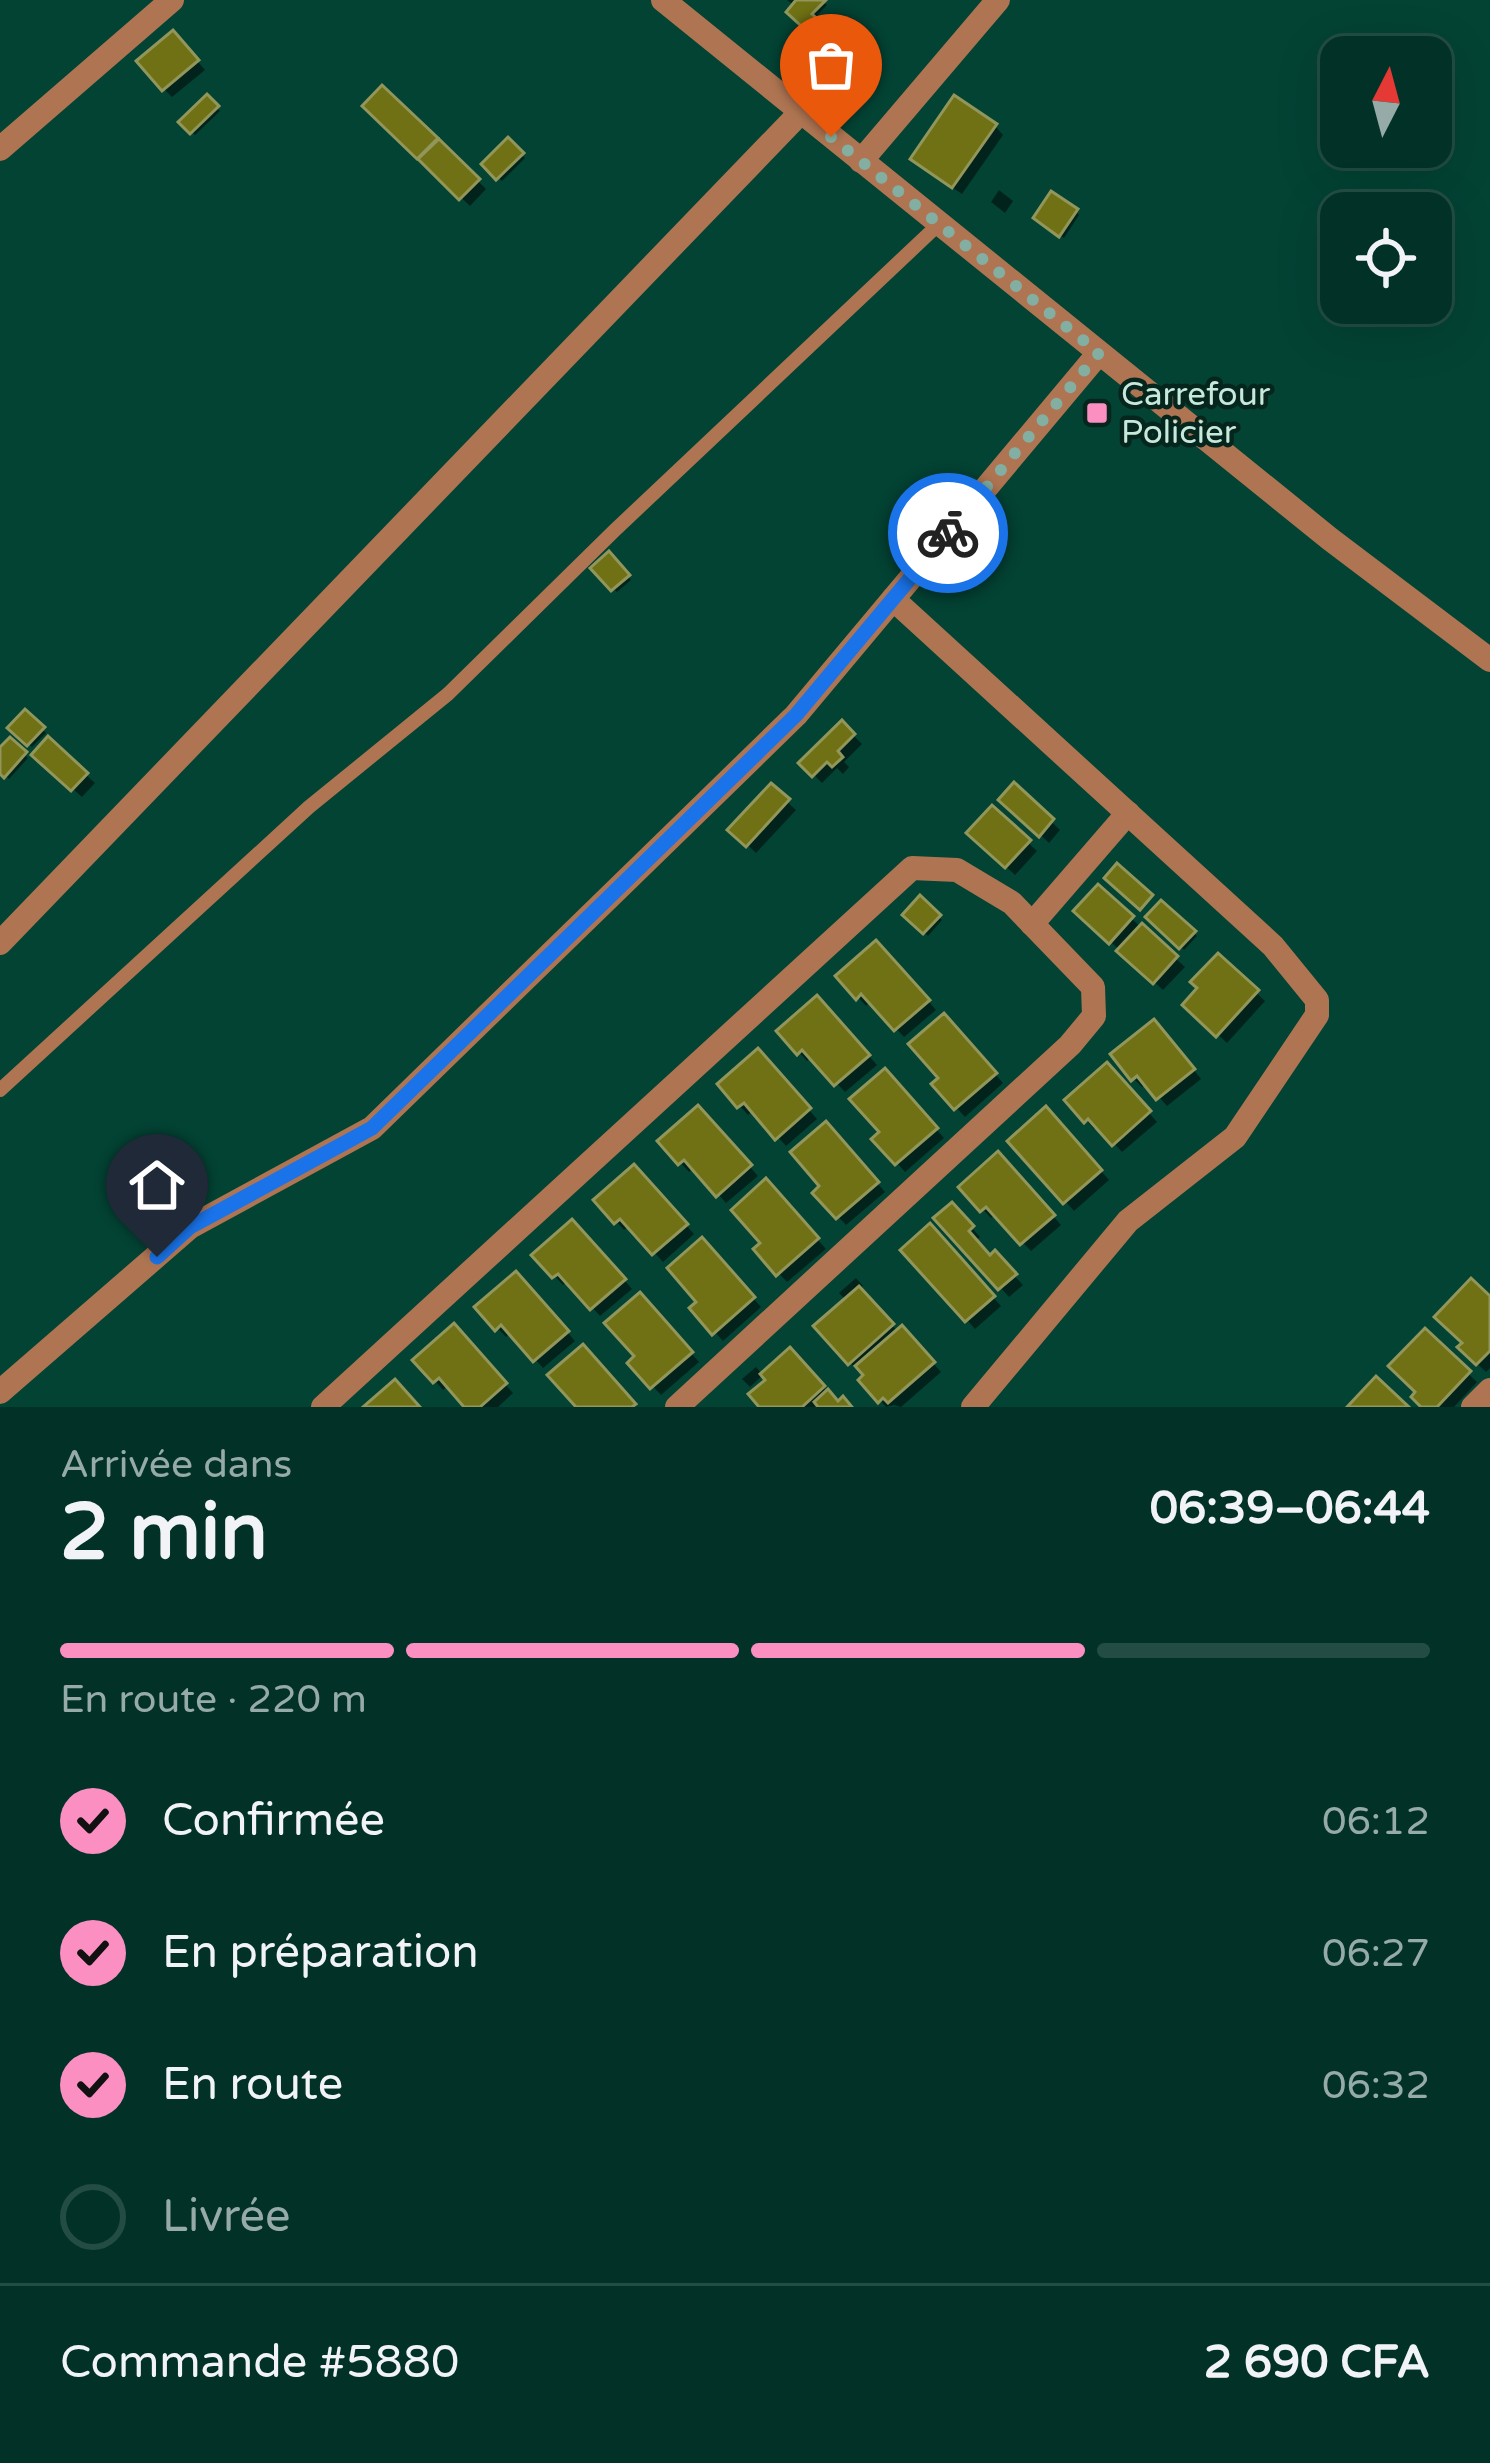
<!DOCTYPE html>
<html lang="fr">
<meta charset="utf-8">
<style>
body{margin:0;font-family:"Varela Round",sans-serif;background:#0c3a2f;color:#f1f3f6;height:100vh;display:flex;flex-direction:column;font-size:45px;white-space:nowrap}
*{box-sizing:border-box;margin:0}
p{font-size:39px;color:#96aaa7}
.icon{flex:none;width:66px;height:66px;fill:none;stroke:currentColor;stroke-width:2;stroke-linecap:round;stroke-linejoin:round}
.map{position:relative;height:1407px;overflow:hidden}
.side{display:flex;flex-direction:column;background:#023227;flex:1}
.side>*{flex:none}
.needle{width:78px;rotate:6deg}
.fabs{position:absolute;left:1320px;top:36px;display:grid;gap:24px}
.fabs a{display:grid;place-items:center;width:132px;height:132px;border-radius:24px;background:#023227;box-shadow:0 12px 48px #0002,0 0 0 3px #234d44;font-size:60px}
.pin{position:absolute;display:grid;place-items:center;width:102px;height:102px;color:#fff;margin:-123px -51px;border-radius:50% 50% 50% 0;rotate:-45deg;box-shadow:0 0 12px #0007}
.pin .icon{rotate:45deg}
.courier{position:absolute;display:grid;place-items:center;width:120px;height:120px;margin:-60px;border:9px solid #1a73e8;border-radius:50%;background:#fff;color:#222;box-shadow:0 3px 15px #0007}
.summary em{font-style:normal;font-weight:800}
.summary div{display:flex;flex-direction:column-reverse}
.summary{display:flex;align-items:center;justify-content:space-between;height:204px;padding:0 60px}
h1{font-size:78px;font-weight:800;line-height:90px}
.bar{display:grid;grid-template-columns:repeat(4,1fr);gap:18px 12px;align-content:center;height:144px;padding:0 60px}
.bar i{height:15px;border-radius:9px;background:#234d44}
.bar .current{background:#fc8fc2}
.bar p{grid-column:span 4}
.line{display:flex;align-items:center;gap:30px;padding:0 60px;border-top:3px solid #234d44}
.line div{flex:1}
ol{padding:0 60px;list-style:none}
li{display:flex;align-items:center;gap:36px;height:132px}
li p{margin-inline-start:auto}
li .icon{padding:12px;border-radius:50%;background:#fc8fc2;color:#111;stroke-width:4}
li:last-child{color:#96aaa7}
li i{width:66px;height:66px;border:6px solid #234d44;border-radius:50%}
.map>svg:first-child{display:block}
.shadow{fill:#0007}
.building{fill:#6f7114;stroke:#92965a;stroke-width:3}
.lines{fill:none;stroke-linecap:round;stroke-linejoin:round}
.service{stroke:#af7552;stroke-width:14}
.minor{stroke:#af7552;stroke-width:24}
.tertiary{stroke:#af7552;stroke-width:24}
.done{stroke:#82afa1;stroke-width:12;stroke-dasharray:0 21.6}
.route{stroke:#1a73e8;stroke-width:15}
.poi-dot{fill:#fc8fc2;stroke:#06261d;stroke-width:4.5}
.labels{text-anchor:middle;dominant-baseline:central;stroke-width:9;stroke-linejoin:round;paint-order:stroke}
.poi-label{font-size:33px;fill:#c6e9dc;stroke:#06261d;text-anchor:start}
</style>
<div class="map">
<svg width="1490" height="1407" viewBox="0 0 1490 1407">
<rect width="100%" height="100%" fill="#034334"/>
<!-- shadow -->
<g class="shadow">
<path d="M787 0H821L827 5 813 20 822 28 815 35 790 12 795 6Z"/>
<path d="M181 42 205 70 172 97 164 89Z"/>
<path d="M383 89 486 189 470 206 366 106Z"/>
<path d="M207 98 220 111 195 135 182 122Z"/>
<path d="M995 126 1003 135 962 194 922 167Z"/>
<path d="M508 141 525 158 502 181 485 164Z"/>
<path d="M999 190 1013 201 1005 213 991 202Z"/>
<path d="M1076 211 1079 215 1064 238 1040 221Z"/>
<path d="M609 555 631 580 617 592 594 568Z"/>
<path d="M25 713 46 733 32 747 12 728Z"/>
<path d="M842 724 862 744 844 762 849 767 843 774 837 768 822 783 802 763Z"/>
<path d="M48 740 95 783 82 797 35 755Z"/>
<path d="M10 741 28 758 9 779 0 771V752Z"/>
<path d="M1014 786 1060 830 1049 843 1002 799Z"/>
<path d="M771 787 796 810 756 853 732 830Z"/>
<path d="M992 809 1037 851 1015 875 970 833Z"/>
<path d="M1098 888 1185 967 1163 990 1077 911Z"/>
<path d="M920 900 942 920 928 936 906 915Z"/>
<path d="M1162 904 1197 936 1184 950 1149 917Z"/>
<path d="M885 952 936 1010 904 1037 871 1001 866 1006 839 976Z"/>
<path d="M1218 957 1265 1001 1227 1043 1186 1005Z"/>
<path d="M825 1007 877 1065 845 1092 812 1057 807 1061 780 1031Z"/>
<path d="M952 1025 1003 1083 965 1117 935 1084 942 1078Z"/>
<path d="M1163 1031 1201 1079 1167 1106 1147 1083 1142 1087 1133 1078Z"/>
<path d="M766 1061 817 1119 786 1146 753 1110 748 1115 721 1085Z"/>
<path d="M1115 1075 1157 1122 1122 1152 1098 1126 1094 1129 1068 1100Z"/>
<path d="M893 1080 944 1138 905 1172 876 1139 883 1133Z"/>
<path d="M707 1118 758 1176 726 1203 694 1167 689 1172 661 1142Z"/>
<path d="M1054 1119 1109 1180 1074 1211 1011 1141Z"/>
<path d="M834 1134 885 1192 846 1225 816 1193 824 1186Z"/>
<path d="M1007 1164 1061 1225 1031 1251 996 1214 991 1218 962 1187Z"/>
<path d="M643 1177 694 1234 663 1262 630 1225 624 1230 597 1200Z"/>
<path d="M774 1191 826 1249 787 1282 757 1250 764 1243Z"/>
<path d="M952 1206 980 1237 975 1241 991 1258 995 1255 1023 1285 1009 1297 938 1219Z"/>
<path d="M930 1228 1001 1306 975 1329 967 1320Z"/>
<path d="M581 1231 632 1289 600 1316 568 1281 563 1285 535 1255Z"/>
<path d="M710 1250 761 1307 723 1341 693 1308 700 1302Z"/>
<path d="M856 1278 863 1286 859 1289 898 1332 910 1337 941 1372 901 1407 894 1405 886 1407 862 1380 867 1375 861 1369 858 1371 817 1326 847 1301 839 1293Z"/>
<path d="M524 1283 575 1341 543 1368 511 1332 506 1337 478 1308Z"/>
<path d="M1490 1300V1368L1486 1372 1469 1356Z"/>
<path d="M648 1304 699 1362 661 1395 631 1363 638 1357Z"/>
<path d="M1425 1332 1477 1382 1454 1407H1425Z"/>
<path d="M462 1336 513 1393 498 1407H468L449 1385 443 1390 417 1360Z"/>
<path d="M799 1360 838 1405 849 1407H763Z"/>
<path d="M756 1367 763 1375 750 1387 742 1379Z"/>
</g>
<!-- building -->
<g class="building">
<path d="M796 0H826L812 14 821 22 810 34 786 12Z"/>
<path d="M173 30 199 60 162 91 136 61Z"/>
<path d="M382 85 438 138 417 159 362 106Z"/>
<path d="M207 94 219 106 190 134 178 122Z"/>
<path d="M954 95 997 124 952 188 910 159Z"/>
<path d="M508 137 524 153 496 180 481 164Z"/>
<path d="M439 139 480 179 459 200 418 159Z"/>
<path d="M1051 191 1078 209 1059 237 1033 218Z"/>
<path d="M609 551 630 575 611 591 590 568Z"/>
<path d="M25 709 45 727 27 746 7 728Z"/>
<path d="M842 720 855 734 838 751 843 757 832 767 827 762 812 777 798 763Z"/>
<path d="M48 736 88 773 71 791 31 755Z"/>
<path d="M10 737 27 752 4 778 0 774V747Z"/>
<path d="M1014 782 1054 819 1039 837 998 800Z"/>
<path d="M771 783 790 799 746 847 727 830Z"/>
<path d="M992 805 1031 840 1005 868 966 833Z"/>
<path d="M1117 863 1153 895 1140 910 1104 878Z"/>
<path d="M1098 884 1134 916 1109 944 1073 911Z"/>
<path d="M920 895 941 915 923 934 902 915Z"/>
<path d="M1161 900 1196 931 1179 949 1145 917Z"/>
<path d="M1142 923 1178 956 1153 984 1116 951Z"/>
<path d="M876 940 930 1000 894 1031 861 994 856 1000 835 976Z"/>
<path d="M1218 953 1259 990 1216 1037 1182 1005 1197 988 1190 982Z"/>
<path d="M817 995 870 1055 834 1086 802 1050 797 1055 776 1031Z"/>
<path d="M944 1013 997 1073 954 1110 931 1084 938 1078 908 1044Z"/>
<path d="M1154 1019 1195 1069 1156 1100 1137 1076 1131 1081 1110 1054Z"/>
<path d="M758 1048 811 1108 775 1140 744 1103 737 1108 717 1084Z"/>
<path d="M1107 1062 1151 1111 1112 1146 1088 1119 1084 1123 1064 1100Z"/>
<path d="M885 1068 938 1128 895 1165 871 1139 879 1132 849 1099Z"/>
<path d="M698 1105 752 1165 716 1197 684 1160 678 1165 657 1141Z"/>
<path d="M1046 1106 1102 1170 1063 1204 1007 1141Z"/>
<path d="M826 1121 879 1182 836 1219 812 1193 819 1186 790 1152Z"/>
<path d="M998 1151 1055 1215 1020 1245 986 1207 980 1212 958 1187Z"/>
<path d="M634 1164 688 1224 652 1255 620 1219 614 1224 593 1200Z"/>
<path d="M766 1178 819 1238 776 1276 753 1249 760 1243 731 1210Z"/>
<path d="M952 1202 974 1226 969 1231 990 1255 995 1250 1017 1274 998 1290 933 1218Z"/>
<path d="M572 1219 626 1279 590 1310 558 1274 552 1278 531 1255Z"/>
<path d="M930 1223 995 1296 965 1322 900 1250Z"/>
<path d="M702 1237 755 1297 712 1335 689 1308 696 1302 667 1268Z"/>
<path d="M516 1271 569 1331 533 1362 501 1325 495 1331 474 1307Z"/>
<path d="M1471 1278 1490 1296V1351L1476 1365 1457 1347 1462 1343 1434 1317Z"/>
<path d="M859 1286 894 1324 848 1365 813 1326Z"/>
<path d="M640 1292 693 1352 650 1389 627 1363 634 1356 604 1323Z"/>
<path d="M454 1323 507 1383 480 1407H464L439 1378 433 1383 412 1360Z"/>
<path d="M902 1325 935 1362 888 1403 883 1398 878 1403 858 1380 863 1375 855 1366Z"/>
<path d="M1425 1328 1471 1371 1437 1407H1421L1411 1397 1415 1392 1388 1366Z"/>
<path d="M583 1344 636 1404 632 1407H576L547 1375Z"/>
<path d="M790 1347 825 1386 802 1407H759L748 1394 765 1380 760 1374Z"/>
<path d="M1376 1376 1409 1407H1347Z"/>
<path d="M395 1379 420 1407H363Z"/>
<path d="M828 1389 838 1401 843 1396 852 1407H818L814 1402Z"/>
</g>
<g class="lines">
<!-- service -->
<path class="service" d="M0 1090 309 807 448 694 615 530 939 224"/>
<!-- minor -->
<g class="minor">
<path d="M0 149 172 0"/>
<path d="M861 161 998 0"/>
<path d="M893 599 1273 946 1317 1000V1015L1235 1137 1128 1221 973 1407"/>
<path d="M1032 924 1128 813"/>
<path d="M0 943 801 112"/>
<path d="M0 1392 190 1227 372 1128 796 715 1099 353"/>
<path d="M323 1407 912 868 957 870 1012 903 1093 987 1094 1016 1070 1045 677 1407"/>
<path d="M1473 1407 1490 1390"/>
</g>
<!-- tertiary -->
<path class="tertiary" d="M663 0 1330 539 1490 660"/>
</g>
<g class="lines">
<!-- done -->
<path class="done" d="M831 137 1099 353 948 533"/>
<!-- route -->
<path class="route" d="M157 1257 190 1227 372 1128 796 715 948 533"/>
</g>
<!-- markers -->
<rect class="poi-dot" x="1085" y="401" width="24" height="24" rx="6"/>
<g class="labels">
<!-- poi labels -->
<g class="poi-label">
<text x="1121" y="394">Carrefour<tspan x="1121" dy="38">Policier</tspan></text>
</g>
</g>
</svg>
<div class="fabs">
<a><svg class="needle" viewBox="-14 -14 28 28"><path d="M0-13l5 13h-10z" fill="#e53935"/><path d="M0 13l5-13h-10z" fill="#96aaa7"/></svg></a>
<a><svg class="icon" aria-label="locate" viewBox="0 0 24 24"><circle cx="12" cy="12" r="6"/><path d="M12 2v4M12 18v4M2 12h4M18 12h4"/></svg></a>
</div>
<div class="pin" style="left:831px;top:137px;background:#ea580c"><svg class="icon" aria-label="bag" viewBox="0 0 24 24"><path d="M5 8h14l-1 12H6zM9 8a3 3 0 0 1 6 0"/></svg></div>
<div class="pin" style="left:157px;top:1257px;background:#1f2937"><svg class="icon" aria-label="home" viewBox="0 0 24 24"><path d="M3 11l9-7 9 7M6 9v11h12V9"/></svg></div>
<div class="courier" style="left:948px;top:533px"><svg class="icon" aria-label="bike" viewBox="0 0 24 24"><circle cx="6" cy="16" r="4"/><circle cx="18" cy="16" r="4"/><path d="M6 16l4-8h5l3 8M10 8l3 8H6M13 5h3"/></svg></div>
</div>
<section class="side">
<div class="summary"><div><h1>2 min</h1><p>Arrivée dans</p></div><em>06:39–06:44</em></div>
<div class="bar"><i class="current"></i><i class="current"></i><i class="current"></i><i></i><p>En route · 220 m</p></div>
<ol>
<li><svg class="icon" aria-label="check" viewBox="0 0 24 24"><path d="M5 12l5 5 9-10"/></svg>Confirmée<p>06:12</p></li>
<li><svg class="icon" aria-label="check" viewBox="0 0 24 24"><path d="M5 12l5 5 9-10"/></svg>En préparation<p>06:27</p></li>
<li><svg class="icon" aria-label="check" viewBox="0 0 24 24"><path d="M5 12l5 5 9-10"/></svg>En route<p>06:32</p></li>
<li><i></i>Livrée</li>
</ol>
<div class="line" style="height:156px"><div>Commande #5880</div><b>2 690 CFA</b></div>
</section>
